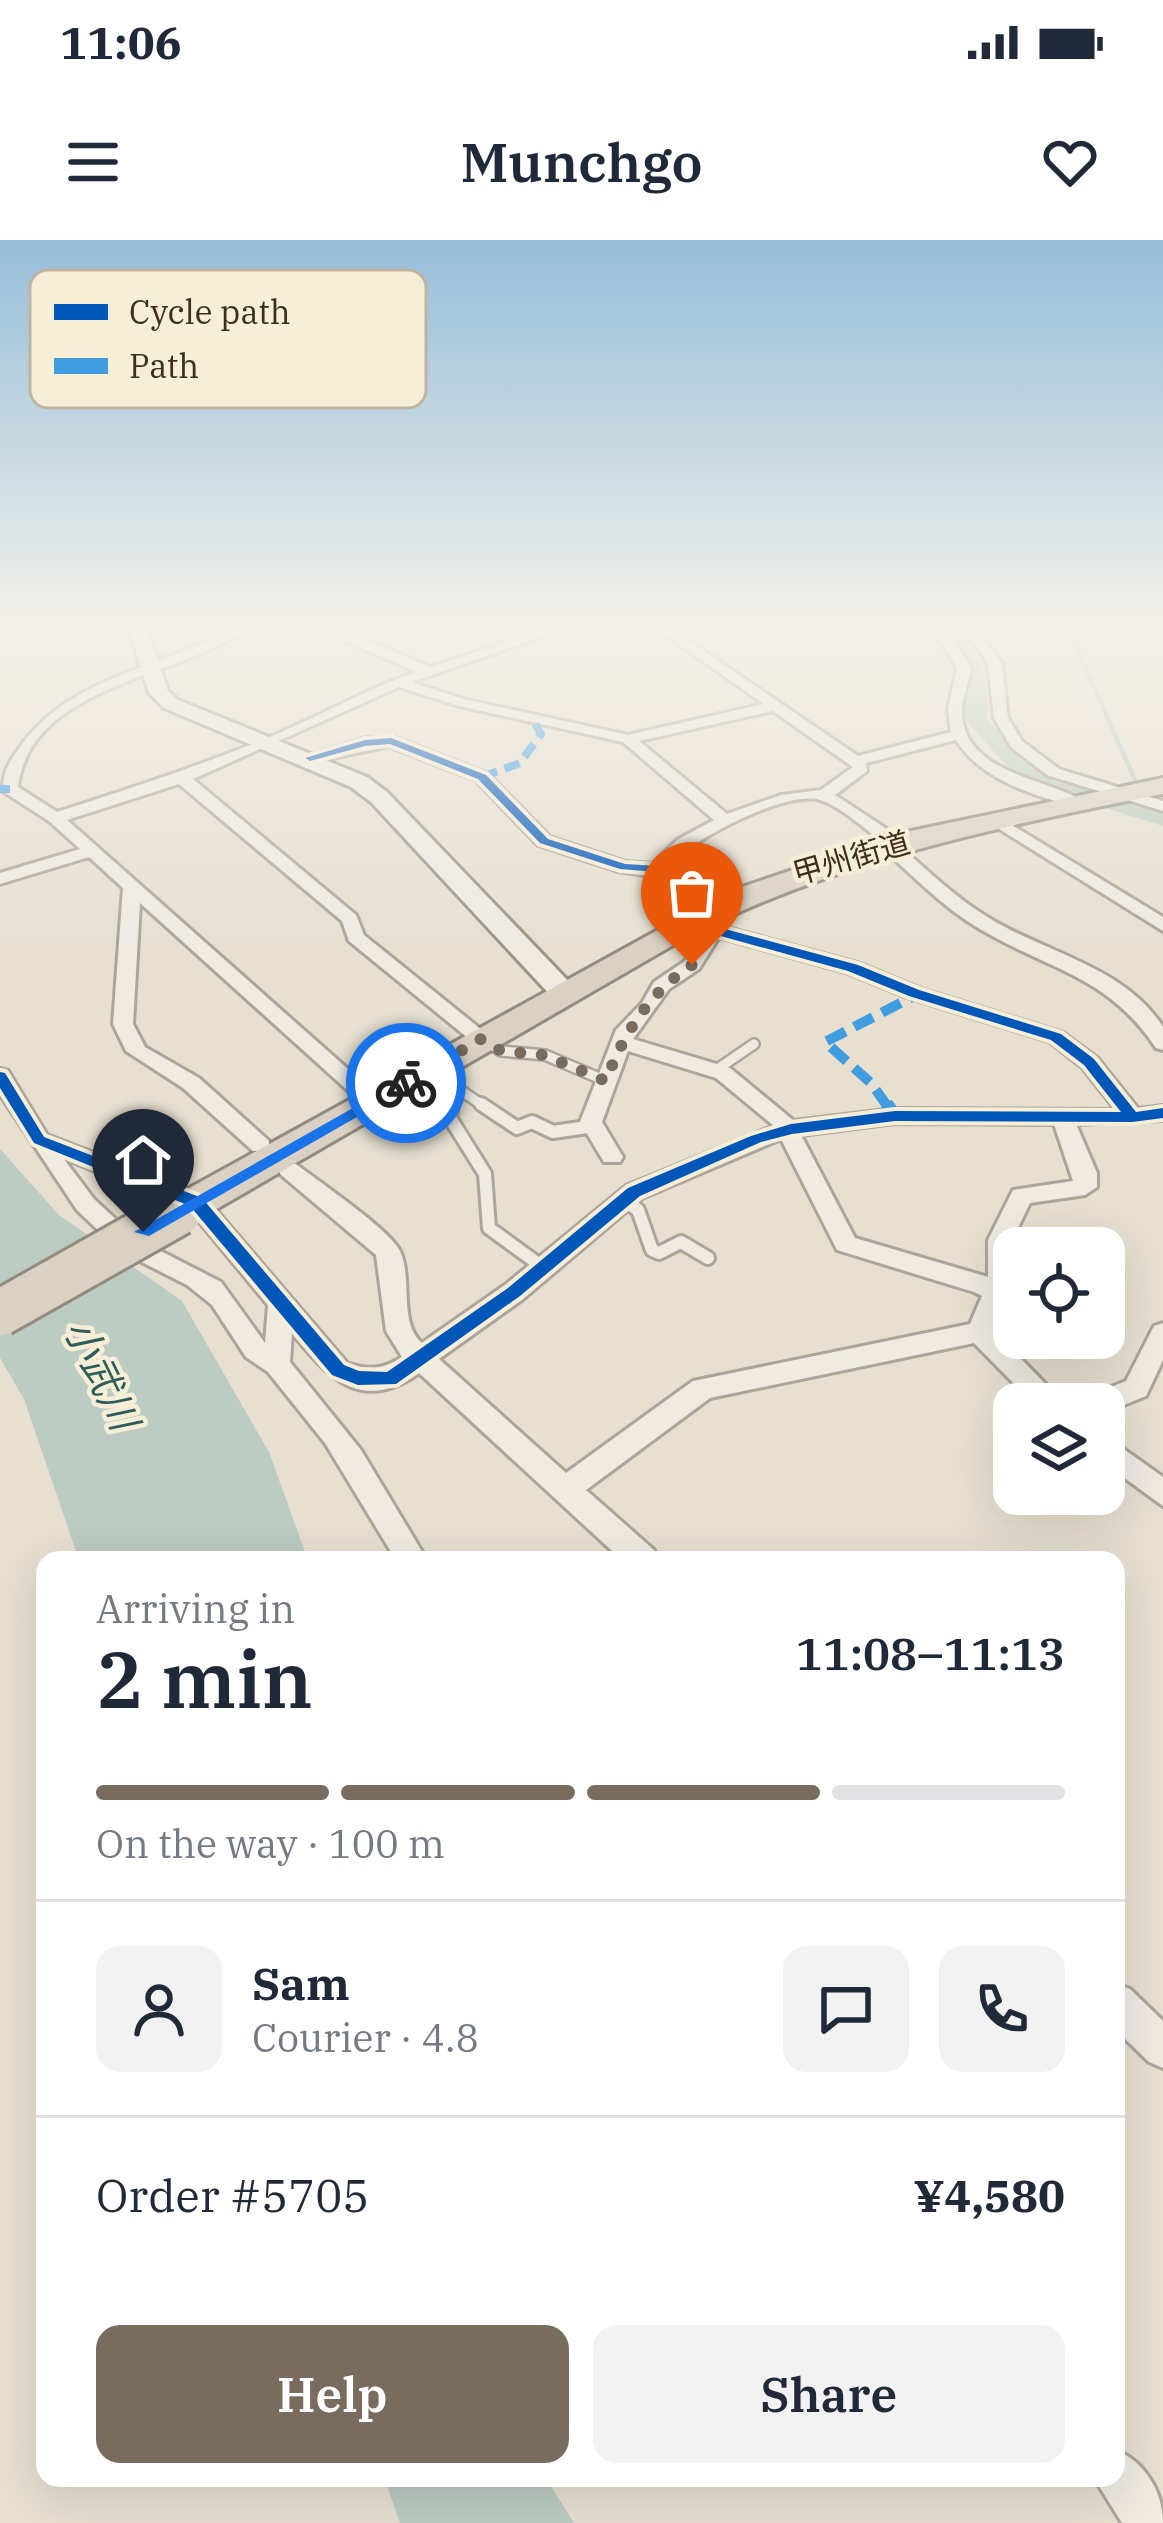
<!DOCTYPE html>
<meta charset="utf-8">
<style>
body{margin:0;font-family:"IBM Plex Serif","Noto Sans JP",serif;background:#f2f2f3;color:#1f2937;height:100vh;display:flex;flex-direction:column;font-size:45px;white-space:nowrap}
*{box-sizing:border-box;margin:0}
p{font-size:39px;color:#747a83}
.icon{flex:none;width:66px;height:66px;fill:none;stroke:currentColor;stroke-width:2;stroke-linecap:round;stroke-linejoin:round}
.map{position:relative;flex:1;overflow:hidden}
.sheet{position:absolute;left:36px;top:1311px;width:1089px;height:936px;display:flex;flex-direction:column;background:#fff;border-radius:24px;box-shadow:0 12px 48px #0002}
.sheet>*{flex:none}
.fabs{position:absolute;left:993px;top:987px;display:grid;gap:24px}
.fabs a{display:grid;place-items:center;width:132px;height:132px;border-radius:24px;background:#fff;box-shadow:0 12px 48px #0002;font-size:60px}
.pin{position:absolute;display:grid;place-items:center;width:102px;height:102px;color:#fff;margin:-123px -51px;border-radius:50% 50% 50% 0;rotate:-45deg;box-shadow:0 0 12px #0007}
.pin .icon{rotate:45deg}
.courier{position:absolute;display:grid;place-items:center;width:120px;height:120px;margin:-60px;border:9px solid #1a73e8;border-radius:50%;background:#fff;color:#222;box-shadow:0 3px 15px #0007}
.headline em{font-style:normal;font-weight:600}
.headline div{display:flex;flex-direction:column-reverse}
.headline{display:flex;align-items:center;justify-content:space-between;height:204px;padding:0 60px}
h1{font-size:78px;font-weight:600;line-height:90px}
.bar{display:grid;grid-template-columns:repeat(4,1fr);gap:18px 12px;align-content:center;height:144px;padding:0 60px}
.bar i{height:15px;border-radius:9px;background:#e0e1e3}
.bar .selected{background:#786c5e}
.bar p{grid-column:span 4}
.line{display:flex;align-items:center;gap:30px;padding:0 60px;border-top:3px solid #e0e1e3}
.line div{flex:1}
.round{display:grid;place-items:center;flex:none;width:126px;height:126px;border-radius:24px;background:#f2f2f3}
.cta{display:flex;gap:24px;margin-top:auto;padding:24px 60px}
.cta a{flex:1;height:138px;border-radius:24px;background:#786c5e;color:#fff;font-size:48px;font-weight:600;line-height:138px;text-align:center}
.cta a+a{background:#f2f2f3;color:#1f2937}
.status{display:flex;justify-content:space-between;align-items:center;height:84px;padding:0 60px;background:#fff;direction:ltr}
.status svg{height:33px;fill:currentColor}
header{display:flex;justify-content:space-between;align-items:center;height:156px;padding:0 60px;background:#fff;font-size:54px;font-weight:600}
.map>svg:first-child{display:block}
.water{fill:#bcccc2}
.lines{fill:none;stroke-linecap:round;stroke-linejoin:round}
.stream{stroke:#bcccc2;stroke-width:4.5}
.river{fill:#bcccc2;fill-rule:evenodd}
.lane-far1-casing{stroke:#ada599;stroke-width:14}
.lane-casing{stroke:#ada599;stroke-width:18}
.street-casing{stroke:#ada599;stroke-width:6}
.secondary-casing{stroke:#9c958a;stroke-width:6}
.highway-casing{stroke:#928b80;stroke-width:6}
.lane-far1{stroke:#efebe3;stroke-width:9}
.lane{stroke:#efebe3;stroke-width:12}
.street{fill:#efebe3;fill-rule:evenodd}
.secondary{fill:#efebe3;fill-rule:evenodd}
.highway{fill:#dad1c2;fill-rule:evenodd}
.highway-bridge-casing{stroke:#928b80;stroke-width:51;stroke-linecap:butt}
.highway-bridge{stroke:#dad1c2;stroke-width:45}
.quiet-far2{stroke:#3f9de0;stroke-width:8;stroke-dasharray:16 8;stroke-linecap:butt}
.quiet-far1{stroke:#3f9de0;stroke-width:10;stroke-dasharray:21 10;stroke-linecap:butt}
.quiet{stroke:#3f9de0;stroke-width:14;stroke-dasharray:27 14;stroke-linecap:butt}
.cycleway-casing{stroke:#f7eed8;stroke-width:8}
.cycleway{fill:#0057b8;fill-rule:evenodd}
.route{fill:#1a73e8}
.done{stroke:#786c5e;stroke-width:12;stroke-dasharray:0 21.6}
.labels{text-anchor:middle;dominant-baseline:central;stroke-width:9;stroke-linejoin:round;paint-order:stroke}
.far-street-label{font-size:30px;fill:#3d2e20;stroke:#f7eed8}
.water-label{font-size:39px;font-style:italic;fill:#2f5d5a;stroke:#f7eed8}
.key{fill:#f7eed8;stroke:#bfb4a1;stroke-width:3}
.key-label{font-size:33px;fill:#3d2e20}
</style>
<div class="status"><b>11:06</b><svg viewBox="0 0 49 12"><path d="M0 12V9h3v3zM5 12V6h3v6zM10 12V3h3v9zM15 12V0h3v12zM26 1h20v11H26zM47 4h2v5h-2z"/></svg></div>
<header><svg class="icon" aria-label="menu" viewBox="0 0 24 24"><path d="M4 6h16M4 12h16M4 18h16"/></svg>Munchgo<svg class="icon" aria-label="heart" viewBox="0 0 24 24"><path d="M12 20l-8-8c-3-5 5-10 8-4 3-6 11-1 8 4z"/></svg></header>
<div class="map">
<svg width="1163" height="2283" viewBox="0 0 1163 2283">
<rect width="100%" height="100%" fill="#e7e0d1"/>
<!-- water -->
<g class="water">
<path d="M0 909 59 975 182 1061 269 1212 308 1320H79L24 1159 0 1118Z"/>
<path d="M384 2238H546L574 2283H400Z"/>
</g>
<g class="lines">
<!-- stream -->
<g class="stream">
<path d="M1067 386 1135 540"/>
<path d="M1141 566 1143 571"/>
</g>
<!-- river -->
<path class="river" d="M936 386H956C979 415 992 442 987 479 1035 536 1095 548 1163 570V586L1051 551 1008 527 965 480 962 430Z"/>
<!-- lane-far1 casing -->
<g class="lane-far1-casing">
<g id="lane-far1">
<path d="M481 799 501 811 545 815 606 841"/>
<path d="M430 829 485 867"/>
<path d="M716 830 754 804"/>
<path d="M452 867 455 849"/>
</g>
</g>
<!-- lane casing -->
<g class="lane-casing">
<g id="lane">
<path d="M452 864 450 878 485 934 489 988 544 1028"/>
<path d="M481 864 517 888 532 882 553 892 594 886"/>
<path d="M624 960 638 970 652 1010 659 1013 681 1002 708 1018"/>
</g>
</g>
<!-- street casing -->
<g class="street-casing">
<g id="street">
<path d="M235 386H250C189 437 30 442 18 547L57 572C132 548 206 524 279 493 326 473 368 448 417 432L342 400V394L356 386H370L357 396 430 427 556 386H574L412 442 463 459 628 495 764 464 653 386H667L858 516 951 492 948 469 957 428 932 386H944L971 428C969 443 961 459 962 475 966 535 1049 538 1087 563L1079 568C1035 556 981 540 956 500L866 523 867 531 835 555 902 599 901 607C929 632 957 659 989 678 1046 713 1125 727 1163 787V810L1156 808C1106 733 1046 730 975 686 941 665 912 635 883 609V602C864 589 841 566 820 560 787 549 688 601 668 627L688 632 728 688 860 724 921 749 1063 793 1097 818 1138 869 1163 866V880L1076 884 1097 933V947L1085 955 1030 963 1012 1000 1014 1042 993 1090 1065 1164H1034L974 1103 710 1158 586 1250 654 1310 658 1320H622L419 1133C361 1174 329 1138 292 1093L290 1122 361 1210 427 1320H396L325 1203 268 1132 246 1117 212 1065 187 1045 120 1011 77 970 0 854V829L8 831 47 895 204 956 347 1123C369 1131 384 1129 402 1117L386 1091 376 1015 280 934V924H296C319 942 389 989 400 1011 413 1039 398 1082 422 1103L505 1045 626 946 774 886 716 838 628 811 602 882 623 917 620 922H604L580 882 616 790 642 763 654 742 685 721 707 686 676 640 618 631 538 605 476 540 389 506 310 523 302 518 365 498H396L488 534 550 597 626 622 653 624 677 600 714 580 623 502 459 466 399 447 193 539 356 675 364 695 488 795V803H474L349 701 342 681 179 544 67 580 384 861 373 868 365 866 140 663 133 784 145 807 199 838 269 901V911H253L183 848 126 811 113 784 123 648 89 617 0 644V633L80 609 49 581 4 552C1 536 8 524 18 510 71 433 161 431 235 386ZM773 471 853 527 821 550 781 555 727 574 639 501ZM719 697 846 732 907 757 1049 801 1082 827 1116 870 895 869 794 881 730 828 633 799 669 749 699 729ZM895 883 1054 884 1073 941 1013 950 988 1000V1037L855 998 801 895ZM781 899 837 1010 974 1052 982 1056 970 1084 693 1141 566 1233 439 1119 523 1059 642 958ZM63 918 188 968 268 1065 265 1103 221 1042 137 999 94 959Z"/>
<path d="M962 386H974L1002 423 1008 478 1022 501 1059 529 1163 561V571L1047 535 1011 507 994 478 988 423Z"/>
<path d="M1155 386H1163V394L1158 393Z"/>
<path d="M997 576 1163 677V691L991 584V578Z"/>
<path d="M1163 1083V1120L1146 1156 1104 1173V1164H1085L1089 1156 1126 1141 1154 1086Z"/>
<path d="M1104 1195 1163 1237V1266L1104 1223Z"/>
<path d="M1116 1744 1130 1749 1163 1781V1828L1149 1822 1116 1790Z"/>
<path d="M1116 2210C1145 2222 1163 2252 1163 2283H1122L1094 2238H1116Z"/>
</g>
</g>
<!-- secondary casing -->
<g class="secondary-casing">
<path id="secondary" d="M128 386H146L168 451 178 460 367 537 387 552 574 747 578 753 574 759H554L371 562 351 547 164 468 149 453Z"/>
</g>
<!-- highway casing -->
<g class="highway-casing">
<path id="highway" d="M1163 538V554C1000 586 843 619 694 693L194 982 179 987 164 982 158 972 164 962 727 652 906 592Z"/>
</g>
<!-- lane-far1 -->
<use href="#lane-far1" class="lane-far1"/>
<!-- lane -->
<use href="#lane" class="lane"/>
<!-- street -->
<use href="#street" class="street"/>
<!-- secondary -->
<use href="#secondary" class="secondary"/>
<!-- highway -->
<use href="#highway" class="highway"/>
<!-- highway-bridge casing -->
<g class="highway-bridge-casing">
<path id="highway-bridge" d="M0 1073 179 972"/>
</g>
<!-- highway-bridge -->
<use href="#highway-bridge" class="highway-bridge"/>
<!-- quiet-far2 -->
<g class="quiet-far2">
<path d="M482 537 520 523 541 494 532 478"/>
<path d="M0 549H10"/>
</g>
<!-- quiet-far1 -->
<path class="quiet-far1" d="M888 867 871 843 825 802 918 754"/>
<!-- quiet -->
<path class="quiet" d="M886 864 895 876"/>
<!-- cycleway casing -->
<g class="cycleway-casing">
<path id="cycleway" d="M391 498 486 535 548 599 625 624 658 626 686 634 725 689 858 725 919 750 1061 794 1094 819 1136 872 1163 868V878L1132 882 895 881 792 894 761 902 640 956 520 1056 396 1144 358 1145 332 1135 190 966 34 903 0 848V832L5 833 44 897 202 958 344 1125 359 1131 387 1132 508 1048 628 948 751 896 791 884 895 871 1121 872 1084 825 1051 800 909 756 848 731 717 695 678 638 657 632 620 629 540 603 478 539 390 504 365 506 310 521 305 518 365 500Z"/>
</g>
<!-- cycleway -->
<use href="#cycleway" class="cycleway"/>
</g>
<!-- sky -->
<linearGradient id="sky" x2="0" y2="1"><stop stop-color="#96bed9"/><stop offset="0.55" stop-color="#f4f1ea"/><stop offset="1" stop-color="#f4f1ea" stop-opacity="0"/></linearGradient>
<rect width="1163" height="705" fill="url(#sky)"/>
<!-- route -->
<path class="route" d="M406 838 413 843 411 846 149 996 134 992Z"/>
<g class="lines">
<!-- done -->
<path class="done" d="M406 843 481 799 501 811 544 815 606 841C623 794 650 752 692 725"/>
</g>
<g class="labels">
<!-- far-street labels -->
<g class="far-street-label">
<text transform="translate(851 617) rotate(-16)">甲州街道</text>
</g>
<!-- water labels -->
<g class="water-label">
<text transform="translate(102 1134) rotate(64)">小武川</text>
</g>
</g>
<!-- legend -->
<rect x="30" y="30" width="396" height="138" rx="18" class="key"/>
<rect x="54" y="64" width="54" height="16" fill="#0057b8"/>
<rect x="54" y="118" width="54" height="16" fill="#3f9de0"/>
<g class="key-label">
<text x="129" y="84">Cycle path</text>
<text x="129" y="138">Path</text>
</g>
</svg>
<div class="fabs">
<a><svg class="icon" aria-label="locate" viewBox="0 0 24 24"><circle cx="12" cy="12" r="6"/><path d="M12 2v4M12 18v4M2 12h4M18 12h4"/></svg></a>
<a><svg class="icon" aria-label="layers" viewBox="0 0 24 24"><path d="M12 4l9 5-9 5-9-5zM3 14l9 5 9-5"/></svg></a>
</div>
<div class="pin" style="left:692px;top:725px;background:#ea580c"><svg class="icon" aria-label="bag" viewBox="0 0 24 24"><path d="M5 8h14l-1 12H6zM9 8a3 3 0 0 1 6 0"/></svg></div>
<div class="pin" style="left:143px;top:992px;background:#1f2937"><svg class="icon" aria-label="home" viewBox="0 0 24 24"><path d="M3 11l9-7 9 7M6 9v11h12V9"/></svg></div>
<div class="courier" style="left:406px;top:843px"><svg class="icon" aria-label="bike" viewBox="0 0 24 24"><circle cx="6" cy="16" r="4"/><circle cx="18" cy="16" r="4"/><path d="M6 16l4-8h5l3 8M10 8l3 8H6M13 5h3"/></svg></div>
<section class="sheet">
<div class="headline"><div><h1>2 min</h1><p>Arriving in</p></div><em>11:08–11:13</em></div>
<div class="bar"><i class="selected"></i><i class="selected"></i><i class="selected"></i><i></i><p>On the way · 100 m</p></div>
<div class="line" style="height:216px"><a class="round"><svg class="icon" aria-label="person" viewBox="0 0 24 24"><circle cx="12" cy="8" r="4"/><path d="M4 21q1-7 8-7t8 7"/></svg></a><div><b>Sam</b><p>Courier · 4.8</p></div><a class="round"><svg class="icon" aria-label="chat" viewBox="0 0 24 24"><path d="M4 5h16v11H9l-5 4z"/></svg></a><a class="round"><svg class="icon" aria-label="phone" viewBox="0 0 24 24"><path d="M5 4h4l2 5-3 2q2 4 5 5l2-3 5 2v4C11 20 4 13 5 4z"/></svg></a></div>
<div class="line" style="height:156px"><div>Order #5705</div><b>¥4,580</b></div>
<div class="cta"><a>Help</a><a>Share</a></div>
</section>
</div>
